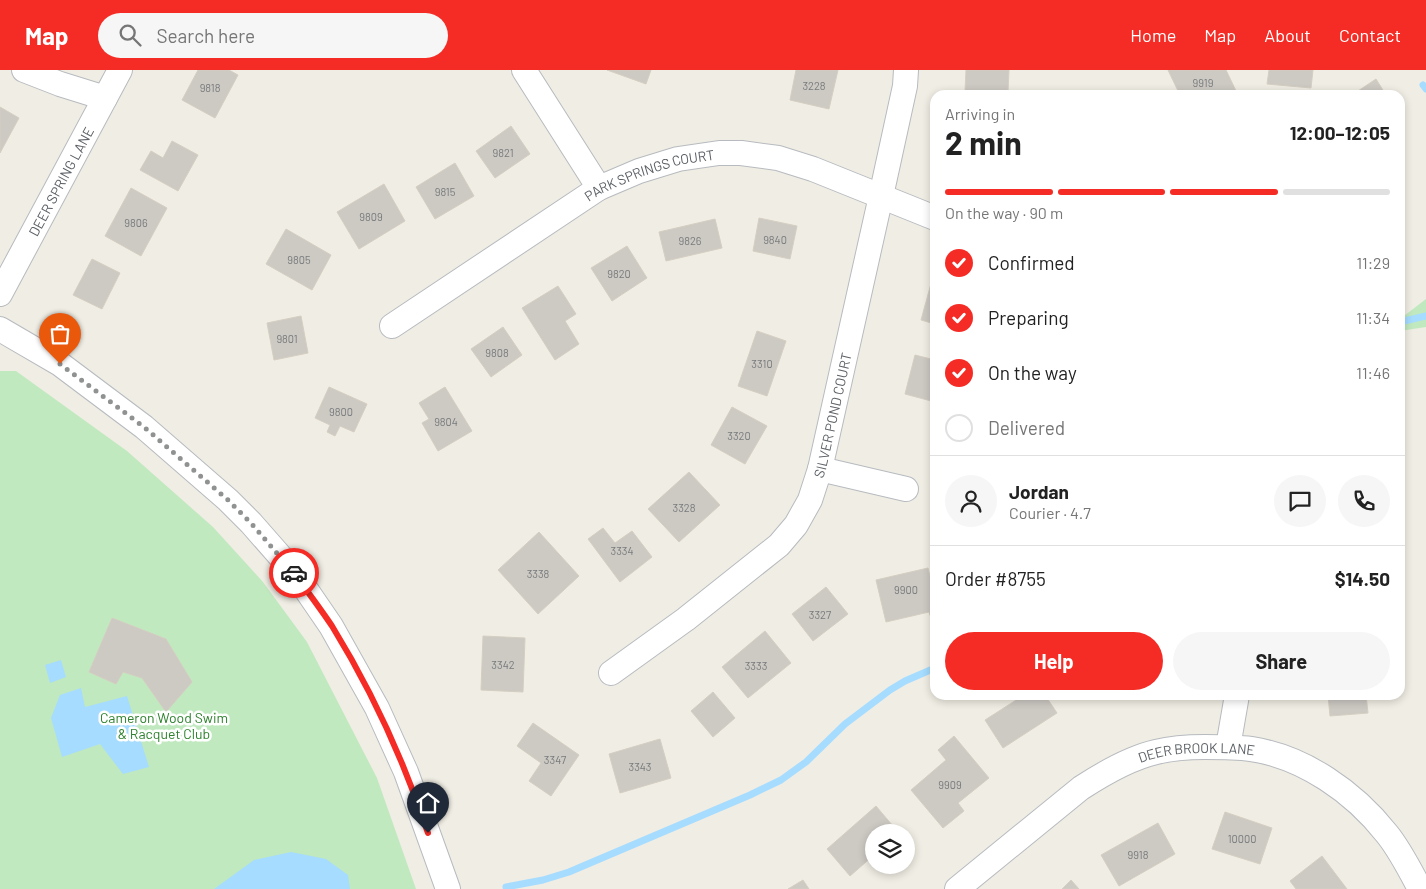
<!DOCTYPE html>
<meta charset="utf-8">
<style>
body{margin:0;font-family:Barlow,sans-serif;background:#f6f6f6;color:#222;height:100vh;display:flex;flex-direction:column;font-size:19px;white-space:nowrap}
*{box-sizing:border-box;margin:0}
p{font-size:16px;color:#767676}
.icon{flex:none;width:28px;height:28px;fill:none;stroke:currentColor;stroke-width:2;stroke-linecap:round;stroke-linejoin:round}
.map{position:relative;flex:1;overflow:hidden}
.side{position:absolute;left:930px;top:20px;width:475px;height:610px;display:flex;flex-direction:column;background:#fff;border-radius:15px;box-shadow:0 2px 8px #0003}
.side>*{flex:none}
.fabs{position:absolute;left:865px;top:754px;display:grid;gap:10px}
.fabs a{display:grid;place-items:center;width:50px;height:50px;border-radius:50%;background:#fff;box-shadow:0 2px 8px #0003;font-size:25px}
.pin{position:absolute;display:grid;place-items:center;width:42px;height:42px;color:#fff;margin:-51px -21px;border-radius:50% 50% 50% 0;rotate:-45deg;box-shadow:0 0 5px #0007}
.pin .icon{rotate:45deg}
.courier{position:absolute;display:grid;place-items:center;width:50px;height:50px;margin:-25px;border:4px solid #f52c25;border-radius:50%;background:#fff;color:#222;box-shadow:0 1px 6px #0007}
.head em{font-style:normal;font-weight:700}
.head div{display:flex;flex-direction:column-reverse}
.head{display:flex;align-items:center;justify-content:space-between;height:85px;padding:0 15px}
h1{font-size:32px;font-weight:700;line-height:38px}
.bar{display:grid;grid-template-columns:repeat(4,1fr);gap:8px 5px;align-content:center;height:60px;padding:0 15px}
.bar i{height:6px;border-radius:4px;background:#e0e0e0}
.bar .active{background:#f52c25}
.bar p{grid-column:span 4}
.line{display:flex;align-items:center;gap:12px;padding:0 15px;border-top:1px solid #e0e0e0}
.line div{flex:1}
.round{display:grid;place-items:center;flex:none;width:52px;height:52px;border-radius:26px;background:#f6f6f6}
ol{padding:0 15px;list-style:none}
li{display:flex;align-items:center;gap:15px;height:55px}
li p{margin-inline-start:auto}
li .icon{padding:5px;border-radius:50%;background:#f52c25;color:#fff;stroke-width:4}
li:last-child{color:#767676}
li i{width:28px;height:28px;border:2px solid #e0e0e0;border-radius:50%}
.button{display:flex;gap:10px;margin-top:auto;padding:10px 15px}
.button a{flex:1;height:58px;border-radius:30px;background:#f52c25;color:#fff;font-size:20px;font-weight:700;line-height:58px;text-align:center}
.button a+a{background:#f6f6f6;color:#222}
header{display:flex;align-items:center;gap:30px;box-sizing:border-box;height:70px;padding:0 25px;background:#f52c25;color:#fff}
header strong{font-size:24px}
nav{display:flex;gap:28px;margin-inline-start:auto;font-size:18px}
.search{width:350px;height:45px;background:#f6f6f6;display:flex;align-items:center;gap:12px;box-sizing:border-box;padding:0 18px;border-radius:28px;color:#767676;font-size:19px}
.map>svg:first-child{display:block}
.green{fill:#c1e9bf}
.water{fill:#a5dcff}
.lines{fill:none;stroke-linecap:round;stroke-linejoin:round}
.stream{stroke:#a5dcff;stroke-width:7}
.building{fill:#cdc9c3;stroke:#d5cec2}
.minor-casing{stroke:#b7bbbf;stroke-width:26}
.minor{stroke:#fff;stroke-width:24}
.done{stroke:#909292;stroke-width:5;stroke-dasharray:0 9}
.route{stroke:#f52c25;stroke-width:6}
.labels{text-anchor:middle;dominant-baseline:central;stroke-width:5;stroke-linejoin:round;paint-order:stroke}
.number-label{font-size:11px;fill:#787b7d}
.street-label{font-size:14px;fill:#5c6166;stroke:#fff}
.park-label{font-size:14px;fill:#2e822e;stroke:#fff}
</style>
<header>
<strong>Map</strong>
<div class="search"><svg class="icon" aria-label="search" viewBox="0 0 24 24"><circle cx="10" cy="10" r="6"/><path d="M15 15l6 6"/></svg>Search here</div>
<nav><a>Home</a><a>Map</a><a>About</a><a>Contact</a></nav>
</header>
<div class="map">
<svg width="1426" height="819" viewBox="0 0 1426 819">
<rect width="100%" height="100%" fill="#f0ede4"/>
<!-- green -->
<g class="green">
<path d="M1426 229V257L1400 261V249Z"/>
<path d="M0 301H16L127 381 213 457 263 512 307 572 377 708 416 819H0Z"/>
</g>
<!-- water -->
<g class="water">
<path d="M61 590 66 607 50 613 45 595Z"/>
<path d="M81 618 85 637 127 626 149 697 123 704 100 674 62 687 51 648 60 625Z"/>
<path d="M291 782 326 789 348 805 350 819H214L254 790Z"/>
</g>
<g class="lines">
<!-- stream -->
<g class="stream">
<path d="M1423 15 1426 19"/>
<path d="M1400 252 1426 246"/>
<path d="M506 817 543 810 569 802 750 725 781 710 806 692 845 654 890 620 905 611 935 598"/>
</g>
</g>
<!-- building -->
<g class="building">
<path d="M198 0H229L238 5 215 48 182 30Z"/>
<path d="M607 0H651L646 14Z"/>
<path d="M796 0H838L829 39 790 30Z"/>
<path d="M966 0H1009L1008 22 965 21Z"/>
<path d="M1168 0H1226L1238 25H1180Z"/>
<path d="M1269 0H1313L1311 18 1267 14Z"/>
<path d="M1376 9 1386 25H1352Z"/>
<path d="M0 37 19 48 0 83Z"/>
<path d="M511 56 530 84 495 108 476 81Z"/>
<path d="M172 71 198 85 178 121 140 100 151 81 163 88Z"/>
<path d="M455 93 474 126 435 149 416 117Z"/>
<path d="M384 114 405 151 359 179 337 142Z"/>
<path d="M131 118 167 138 141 186 105 166Z"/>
<path d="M759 148 797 156 790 189 753 181Z"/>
<path d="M715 149 722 178 666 191 659 162Z"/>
<path d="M286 159 331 185 312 220 266 194Z"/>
<path d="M627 176 647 208 612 231 591 198Z"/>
<path d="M92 189 120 203 102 239 73 225Z"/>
<path d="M935 199V254L921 250Z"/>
<path d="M558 216 576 244 565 251 579 274 555 290 522 238Z"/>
<path d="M301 246 308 283 274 290 267 253Z"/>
<path d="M503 257 522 285 491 307 471 279Z"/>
<path d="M757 261 786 271 767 326 738 316Z"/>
<path d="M915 285 935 290V332L905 324Z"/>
<path d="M329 317 367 334 354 362 340 356 335 366 327 362 330 355 315 348Z"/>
<path d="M445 317 472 361 438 381 422 353 429 349 419 333Z"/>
<path d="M732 337 767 356 745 394 711 375Z"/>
<path d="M689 402 720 435 679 472 648 439Z"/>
<path d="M603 458 615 473 632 461 652 487 620 512 588 469Z"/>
<path d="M539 462 579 506 538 544 498 500Z"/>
<path d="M928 498 935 527V547L931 548 929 542 886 552 876 510Z"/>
<path d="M826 517 848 544 813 571 792 544Z"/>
<path d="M112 548 166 569 192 612 166 642 142 608 123 602 116 614 89 602Z"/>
<path d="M765 561 791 593 748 628 722 597Z"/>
<path d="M483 566 525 568 523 622 481 620Z"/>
<path d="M713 622 735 648 713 667 691 641Z"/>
<path d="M1024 625H1045L1057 643 1003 678 985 650Z"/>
<path d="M1328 625H1366L1368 643 1330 646Z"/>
<path d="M533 653 579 685 551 726 529 711 541 693 517 676Z"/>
<path d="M954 666 989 708 958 733 964 741 943 758 911 720 946 690 938 680Z"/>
<path d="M660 669 671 708 620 723 609 684Z"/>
<path d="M876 736 898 762H874V785L850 806 827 779Z"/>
<path d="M1225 742 1272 758 1260 794 1212 779Z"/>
<path d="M1158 753 1175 784 1119 816 1101 785Z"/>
<path d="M1322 786 1347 819H1296L1290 811Z"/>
<path d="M803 810 809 819H788Z"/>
<path d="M1071 810 1079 819H1062Z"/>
</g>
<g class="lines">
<!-- minor casing -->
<g class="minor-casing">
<g id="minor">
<path d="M24 0 60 14 105 28"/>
<path d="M524 0 599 118"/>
<path id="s1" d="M0 224 120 0"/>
<path id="s2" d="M392 256 599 118 639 101 678 89 719 83H741L778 88 813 99 935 148"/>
<path d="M0 259 60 294 144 357 228 430 251 453 294 502 331 556 377 638 406 702 448 819"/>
<path d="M820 399 906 419"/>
<path id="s3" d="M611 603 686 549 779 475 796 455 810 430 820 399 881 126 905 16 906 0"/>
<path d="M1228 677 1237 625"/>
<path id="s4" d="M957 819 1081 718C1104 703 1130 688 1156 682 1172 678 1189 677 1205 677 1221 677 1236 677 1251 679 1304 687 1354 722 1387 764 1400 780 1410 800 1420 819"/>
</g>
</g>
<!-- minor -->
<use href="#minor" class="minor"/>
</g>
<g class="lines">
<!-- done -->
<path class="done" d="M60 294 144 357 228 430 251 453 294 503"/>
<!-- route -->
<path class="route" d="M294 503C307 521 320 538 332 556 372 621 404 691 428 763"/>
</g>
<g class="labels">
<!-- number labels -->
<g class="number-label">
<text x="1203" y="12">9919</text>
<text x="814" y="15">3228</text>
<text x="210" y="17">9818</text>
<text x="503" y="82">9821</text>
<text x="445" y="121">9815</text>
<text x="371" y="146">9809</text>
<text x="136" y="152">9806</text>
<text x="775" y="169">9840</text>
<text x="690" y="170">9826</text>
<text x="299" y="189">9805</text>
<text x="619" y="203">9820</text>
<text x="287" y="268">9801</text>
<text x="497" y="282">9808</text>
<text x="762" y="293">3310</text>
<text x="341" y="341">9800</text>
<text x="446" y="351">9804</text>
<text x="739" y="365">3320</text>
<text x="684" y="437">3328</text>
<text x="622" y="480">3334</text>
<text x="538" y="503">3338</text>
<text x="906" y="519">9900</text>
<text x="820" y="544">3327</text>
<text x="503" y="594">3342</text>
<text x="756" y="595">3333</text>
<text x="555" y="689">3347</text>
<text x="640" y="696">3343</text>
<text x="950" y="714">9909</text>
<text x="1242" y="768">10000</text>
<text x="1138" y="784">9918</text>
</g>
<!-- street labels -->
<g class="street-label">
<text stroke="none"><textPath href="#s2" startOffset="301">PARK SPRINGS COURT</textPath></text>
<text stroke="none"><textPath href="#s1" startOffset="128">DEER SPRING LANE</textPath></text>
<text stroke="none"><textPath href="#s3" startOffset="354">SILVER POND COURT</textPath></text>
<text stroke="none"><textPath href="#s4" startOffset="284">DEER BROOK LANE</textPath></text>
</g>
<!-- park labels -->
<g class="park-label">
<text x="164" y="647">Cameron Wood Swim<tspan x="164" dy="16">&amp; Racquet Club</tspan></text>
</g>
</g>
</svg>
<div class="fabs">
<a><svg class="icon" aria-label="layers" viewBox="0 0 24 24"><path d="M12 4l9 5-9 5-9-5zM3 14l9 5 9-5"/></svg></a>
</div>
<div class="pin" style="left:60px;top:294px;background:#ea580c"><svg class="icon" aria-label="bag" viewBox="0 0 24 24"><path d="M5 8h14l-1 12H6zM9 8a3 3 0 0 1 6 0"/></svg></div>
<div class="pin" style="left:428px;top:763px;background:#1f2937"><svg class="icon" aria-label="home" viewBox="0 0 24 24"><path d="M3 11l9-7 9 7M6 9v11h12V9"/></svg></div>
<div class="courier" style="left:294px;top:503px"><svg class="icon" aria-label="car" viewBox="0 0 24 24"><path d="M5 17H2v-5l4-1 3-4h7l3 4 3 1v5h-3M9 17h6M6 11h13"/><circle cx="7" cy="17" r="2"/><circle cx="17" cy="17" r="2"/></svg></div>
<section class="side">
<div class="head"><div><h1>2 min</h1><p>Arriving in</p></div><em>12:00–12:05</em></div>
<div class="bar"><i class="active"></i><i class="active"></i><i class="active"></i><i></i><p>On the way · 90 m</p></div>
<ol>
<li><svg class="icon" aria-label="check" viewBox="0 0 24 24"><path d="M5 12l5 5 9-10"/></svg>Confirmed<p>11:29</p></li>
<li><svg class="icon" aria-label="check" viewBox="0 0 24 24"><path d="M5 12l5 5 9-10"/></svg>Preparing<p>11:34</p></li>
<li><svg class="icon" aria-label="check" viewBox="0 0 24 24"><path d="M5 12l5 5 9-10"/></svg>On the way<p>11:46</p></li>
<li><i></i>Delivered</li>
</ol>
<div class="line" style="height:90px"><a class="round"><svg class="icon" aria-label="person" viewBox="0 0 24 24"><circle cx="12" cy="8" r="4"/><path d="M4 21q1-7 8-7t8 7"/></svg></a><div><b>Jordan</b><p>Courier · 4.7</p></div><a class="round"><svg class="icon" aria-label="chat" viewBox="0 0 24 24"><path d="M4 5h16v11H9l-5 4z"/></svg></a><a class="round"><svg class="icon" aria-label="phone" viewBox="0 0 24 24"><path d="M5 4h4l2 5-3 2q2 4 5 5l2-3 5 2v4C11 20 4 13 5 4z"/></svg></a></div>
<div class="line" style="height:65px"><div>Order #8755</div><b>$14.50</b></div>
<div class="button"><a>Help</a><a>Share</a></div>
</section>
</div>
